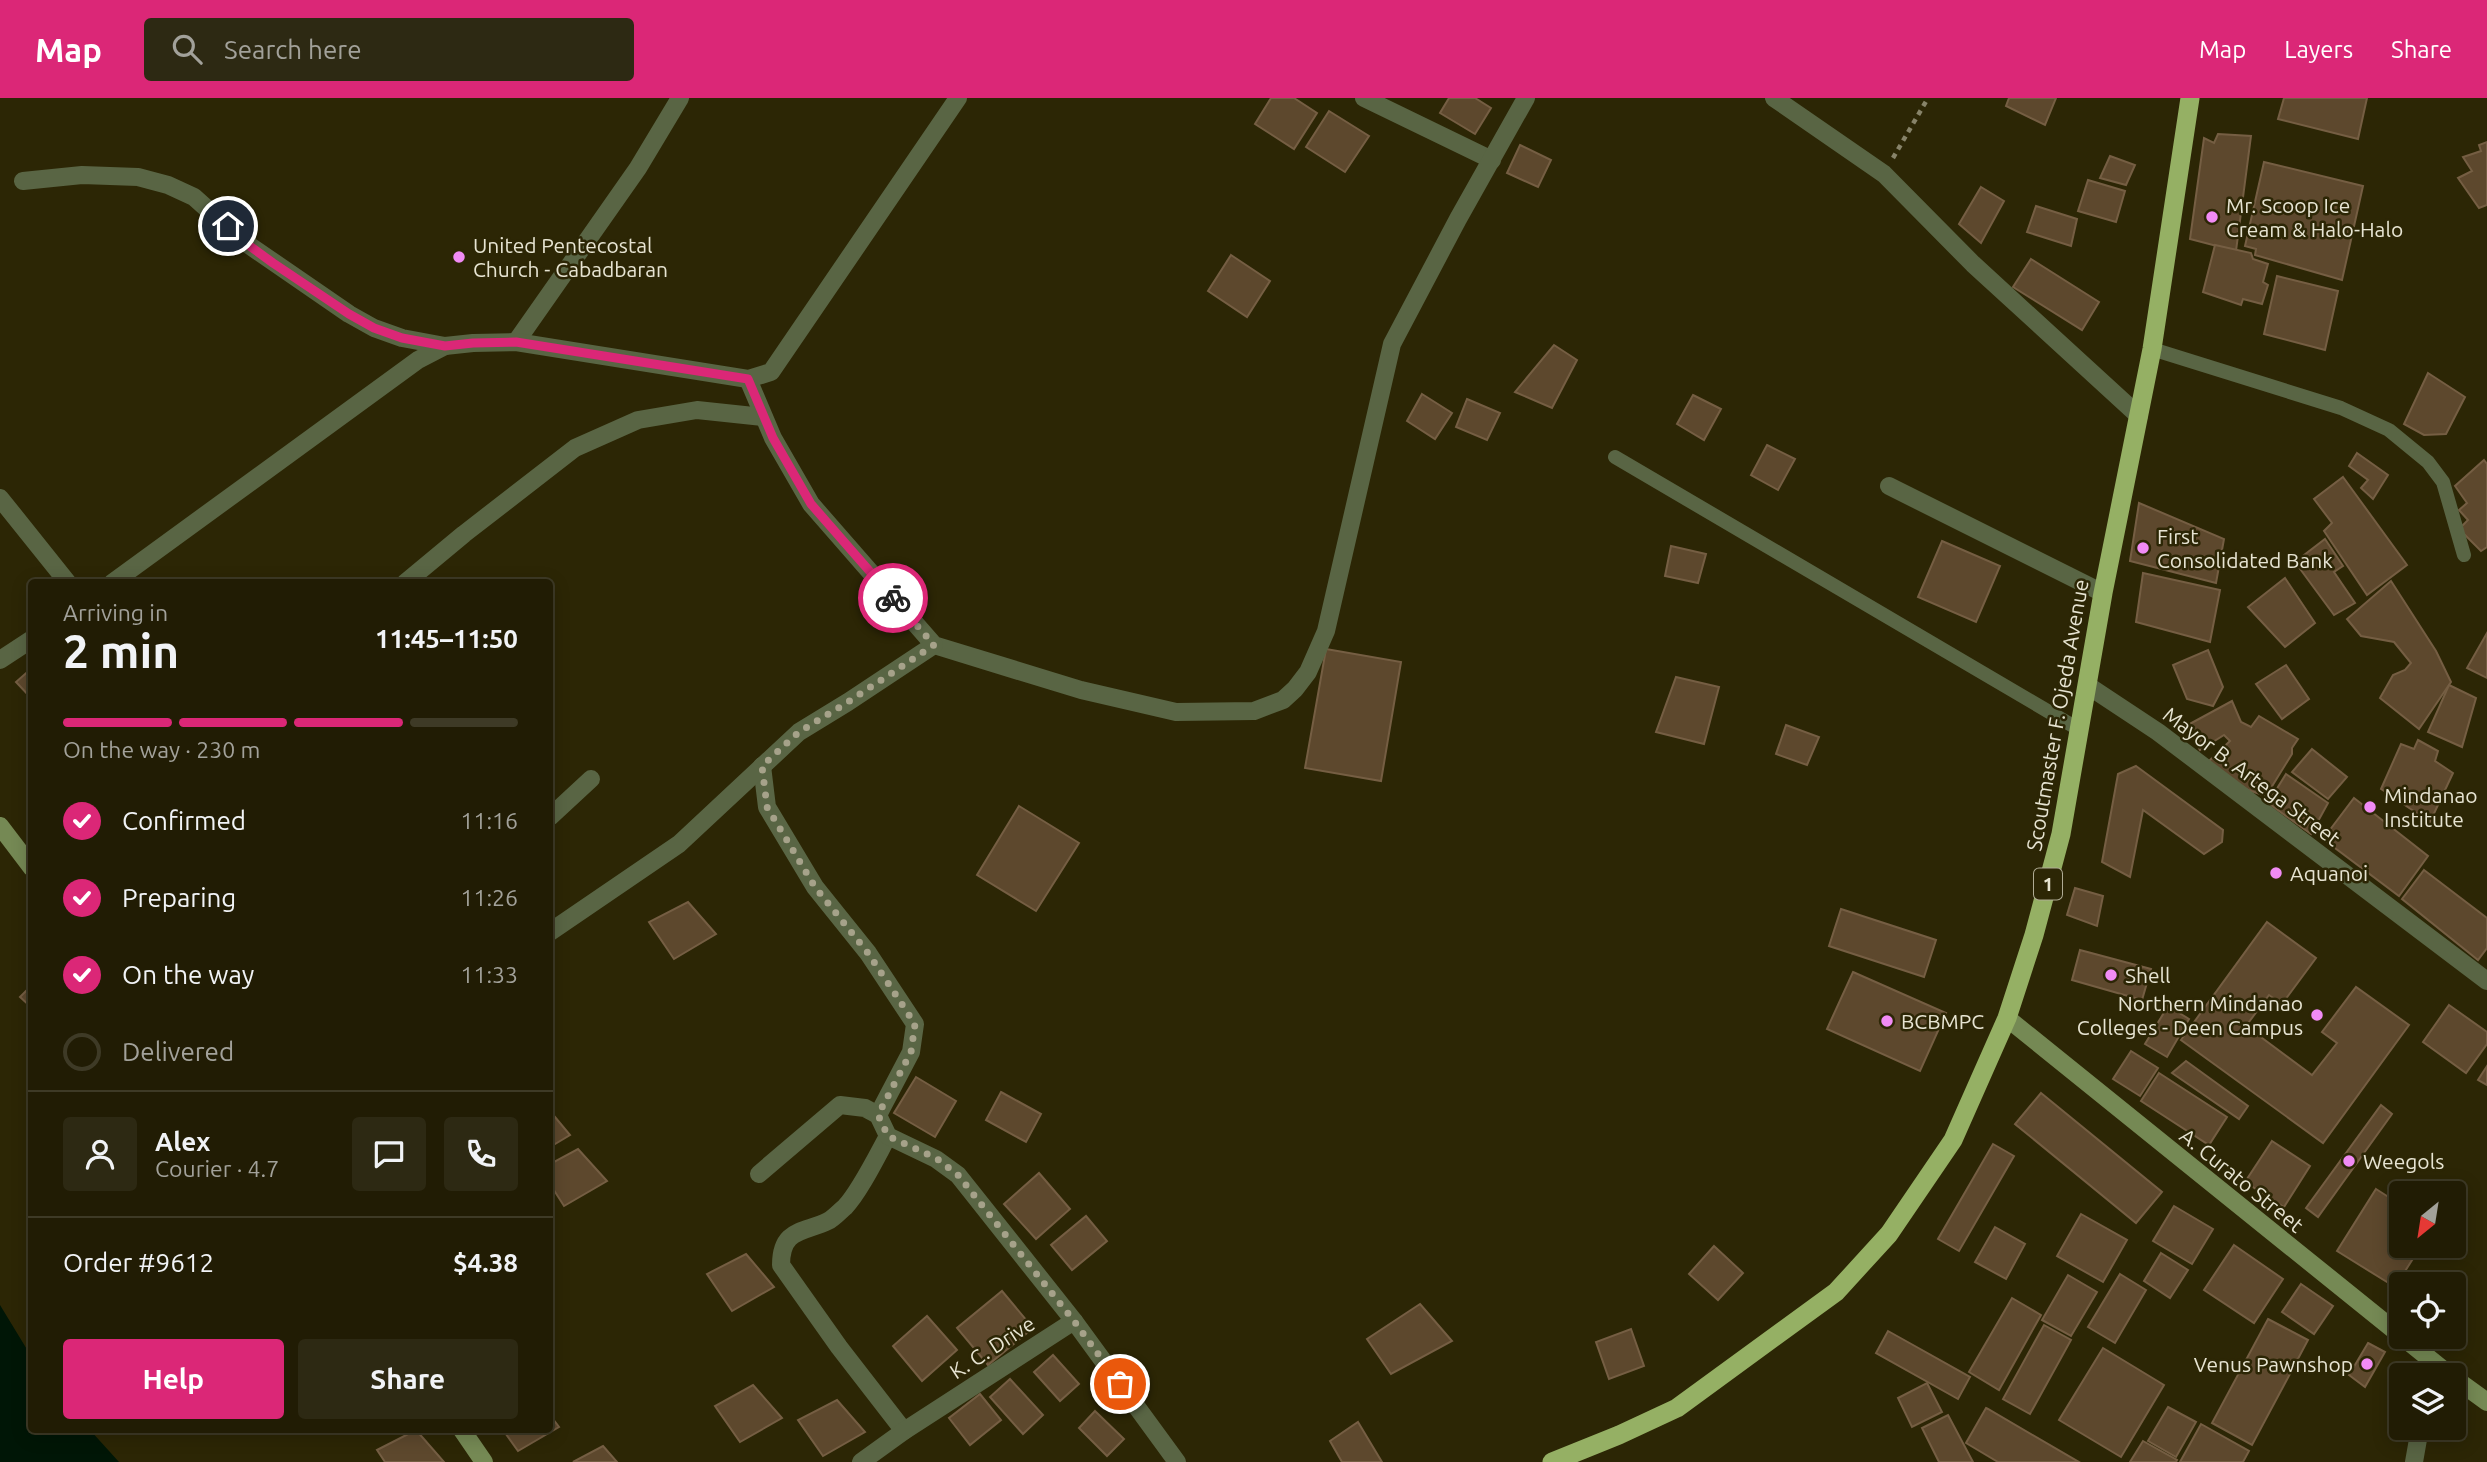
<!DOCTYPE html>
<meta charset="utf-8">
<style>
body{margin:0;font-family:Ubuntu,sans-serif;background:#2d2913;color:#f1f3f6;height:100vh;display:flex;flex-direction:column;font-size:26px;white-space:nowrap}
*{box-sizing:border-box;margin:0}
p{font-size:23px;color:#a2a19a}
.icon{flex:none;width:38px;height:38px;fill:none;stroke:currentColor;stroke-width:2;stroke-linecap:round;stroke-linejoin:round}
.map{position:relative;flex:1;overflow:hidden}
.sheet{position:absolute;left:28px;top:481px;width:525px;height:854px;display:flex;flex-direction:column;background:#211c04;border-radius:7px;box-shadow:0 4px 18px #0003,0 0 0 2px #3e3a26}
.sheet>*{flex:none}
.needle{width:46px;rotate:210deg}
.buttons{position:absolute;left:2389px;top:1083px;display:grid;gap:14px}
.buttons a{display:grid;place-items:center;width:77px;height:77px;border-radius:7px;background:#211c04;box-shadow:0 4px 18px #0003,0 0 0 2px #3e3a26;font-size:35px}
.pin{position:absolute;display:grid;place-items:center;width:60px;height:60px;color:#fff;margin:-30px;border:4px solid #fff;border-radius:50%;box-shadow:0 2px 7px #0007}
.courier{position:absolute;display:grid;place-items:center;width:70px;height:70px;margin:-35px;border:5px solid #db2777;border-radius:50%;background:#fff;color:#222;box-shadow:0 2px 9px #0007}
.overview em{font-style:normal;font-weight:600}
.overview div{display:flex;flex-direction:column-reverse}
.overview{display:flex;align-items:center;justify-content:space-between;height:119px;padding:0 35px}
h1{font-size:46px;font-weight:600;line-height:52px}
.bar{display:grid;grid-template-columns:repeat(4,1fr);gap:10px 7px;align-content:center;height:84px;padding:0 35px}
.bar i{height:9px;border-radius:5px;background:#3e3a26}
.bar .on{background:#db2777}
.bar p{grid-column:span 4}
.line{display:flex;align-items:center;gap:18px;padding:0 35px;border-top:2px solid #3e3a26}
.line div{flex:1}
.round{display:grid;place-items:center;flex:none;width:74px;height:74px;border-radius:7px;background:#2d2913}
ol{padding:0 35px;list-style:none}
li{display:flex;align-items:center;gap:21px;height:77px}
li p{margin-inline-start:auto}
li .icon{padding:7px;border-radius:50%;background:#db2777;color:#fff;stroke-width:4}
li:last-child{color:#a2a19a}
li i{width:38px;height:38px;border:4px solid #3e3a26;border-radius:50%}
.action{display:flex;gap:14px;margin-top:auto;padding:14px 35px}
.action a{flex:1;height:80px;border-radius:7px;background:#db2777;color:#fff;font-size:28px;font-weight:600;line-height:80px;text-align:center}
.action a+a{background:#2d2913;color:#f1f3f6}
header{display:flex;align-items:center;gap:42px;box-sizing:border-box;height:98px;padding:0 35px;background:#db2777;color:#fff}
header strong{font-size:33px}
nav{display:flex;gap:38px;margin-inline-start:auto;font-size:24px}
.search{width:490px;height:63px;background:#2d2913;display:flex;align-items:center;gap:18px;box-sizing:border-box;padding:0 24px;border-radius:7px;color:#a2a19a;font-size:26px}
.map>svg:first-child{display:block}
.water{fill:#001606}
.building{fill:#5d482d;stroke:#755e43;stroke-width:2}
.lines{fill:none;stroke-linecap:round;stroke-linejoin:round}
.path{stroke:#878369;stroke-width:4.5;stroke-dasharray:5 5;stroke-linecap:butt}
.service{stroke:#596544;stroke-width:14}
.minor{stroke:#596544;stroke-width:18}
.secondary{stroke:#758954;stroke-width:18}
.trunk{stroke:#95b064;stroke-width:19}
.done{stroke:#a6a28a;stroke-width:7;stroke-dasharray:0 12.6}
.route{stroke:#db2777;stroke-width:9}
.poi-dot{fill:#f18bf5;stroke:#2c2605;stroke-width:2.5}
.labels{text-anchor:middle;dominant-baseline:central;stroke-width:5;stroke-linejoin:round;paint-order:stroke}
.shield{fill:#2c2605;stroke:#afab94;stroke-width:2}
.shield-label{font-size:19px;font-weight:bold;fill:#e7e4d2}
.poi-label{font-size:21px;fill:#e7e4d2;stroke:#2c2605;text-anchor:start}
.street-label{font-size:21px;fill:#e7e4d2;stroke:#2c2605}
</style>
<header>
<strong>Map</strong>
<div class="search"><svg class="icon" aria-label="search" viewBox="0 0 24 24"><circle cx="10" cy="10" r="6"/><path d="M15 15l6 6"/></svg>Search here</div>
<nav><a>Map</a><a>Layers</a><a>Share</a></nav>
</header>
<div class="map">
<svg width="2487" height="1364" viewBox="0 0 2487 1364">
<rect width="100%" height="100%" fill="#2c2605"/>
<!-- water -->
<path class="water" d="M0 1207 31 1258 32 1332H90L119 1364H0Z"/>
<!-- building -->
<g class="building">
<path d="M1271 0H1294L1317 15 1294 51 1255 26Z"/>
<path d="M1449 0H1475L1491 10 1475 36 1440 15Z"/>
<path d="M2009 0H2056L2045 27 2006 8Z"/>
<path d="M2284 0H2367L2358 41 2278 21Z"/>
<path d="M1329 13 1369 38 1345 74 1306 49Z"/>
<path d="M2218 36 2251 38 2236 153 2190 141 2204 40 2214 45Z"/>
<path d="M2487 44V107L2479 110 2458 80 2472 73 2463 59 2481 53 2479 47Z"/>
<path d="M1520 47 1551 62 1538 89 1507 75Z"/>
<path d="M2110 58 2135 67 2126 87 2100 80Z"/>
<path d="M2264 64 2363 88 2342 182 2255 157 2256 151 2245 148Z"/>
<path d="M2088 82 2125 93 2116 124 2078 113Z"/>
<path d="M1981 89 2004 103 1981 145 1959 126Z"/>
<path d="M2036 108 2077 121 2071 148 2027 134Z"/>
<path d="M2215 147 2251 155 2253 161 2268 166 2263 184 2268 187 2262 206 2243 201 2241 207 2203 194Z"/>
<path d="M1231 157 1270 183 1247 219 1208 193Z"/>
<path d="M2031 161 2099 204 2082 232 2013 189Z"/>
<path d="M2277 178 2338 193 2325 252 2264 236Z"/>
<path d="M1554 247 1577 262 1552 310 1515 294Z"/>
<path d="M2428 275 2465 299 2446 336 2424 337 2404 326Z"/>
<path d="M1422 296 1452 315 1435 341 1407 323Z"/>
<path d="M1693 297 1721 311 1704 342 1677 326Z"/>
<path d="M1467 301 1500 315 1487 342 1456 329Z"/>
<path d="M1767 347 1795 361 1778 392 1751 377Z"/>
<path d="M2357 355 2388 377 2373 401 2361 390 2368 382 2349 368Z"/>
<path d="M2484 362 2487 366V449L2481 453 2459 431 2468 422 2459 412 2467 405 2455 388Z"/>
<path d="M2343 379 2407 467 2367 497 2324 433 2332 425 2314 401Z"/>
<path d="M2139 405 2224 441 2216 485 2130 463Z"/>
<path d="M2325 441 2343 468 2334 474 2355 505 2334 517 2295 464Z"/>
<path d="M1942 443 2000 468 1976 524 1918 499Z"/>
<path d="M1671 448 1706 456 1698 485 1665 478Z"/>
<path d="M2143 475 2220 492 2210 544 2136 524Z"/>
<path d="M2285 480 2315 525 2285 549 2248 509Z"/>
<path d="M2391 483 2436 553 2451 584 2419 631 2380 600 2393 577 2405 572 2411 565 2394 544 2361 538 2347 521Z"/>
<path d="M2487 535V580L2467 570Z"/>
<path d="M1326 551 1401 564 1381 683 1305 670Z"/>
<path d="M2208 552 2223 589 2213 608 2187 601 2173 567Z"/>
<path d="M2286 567 2309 601 2282 621 2256 586Z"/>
<path d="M32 570V601L16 584Z"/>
<path d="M1676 579 1719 589 1704 646 1656 634Z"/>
<path d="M2449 587 2476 600 2462 649 2428 634Z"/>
<path d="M2232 603 2241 624 2251 629 2259 618 2298 641 2292 650V656L2266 698 2248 692 2208 664 2230 643 2224 637 2200 652 2186 628Z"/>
<path d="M1786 627 1819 639 1807 667 1776 656Z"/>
<path d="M2418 642 2438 653 2435 663 2453 675 2430 724 2381 691 2401 646 2414 651Z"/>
<path d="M2312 651 2347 679 2328 701 2292 674Z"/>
<path d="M2136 668 2223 732 2222 744 2204 756 2143 712 2130 779 2102 764 2118 676Z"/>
<path d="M2286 676 2328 705 2311 736 2268 705Z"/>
<path d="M2354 700 2428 758 2399 798 2323 741Z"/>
<path d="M1019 708 1079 745 1036 813 977 777Z"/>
<path d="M2424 772 2487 820V850L2478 862 2402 801Z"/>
<path d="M2075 790 2103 798 2097 828 2067 817Z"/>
<path d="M688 804 716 836 674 861 649 824Z"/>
<path d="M1841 811 1936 842 1924 879 1829 848Z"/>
<path d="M2267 824 2316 860 2282 906 2269 897 2246 928 2312 977 2337 945 2322 934 2356 889 2409 927 2323 1045 2181 942Z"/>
<path d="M2080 852 2151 871 2142 902 2072 882Z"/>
<path d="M1853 874 1946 915 1920 973 1827 931Z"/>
<path d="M32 887V910L20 899Z"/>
<path d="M2449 907 2487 934V946L2466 975 2423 944Z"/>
<path d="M2168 908 2189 921 2167 959 2145 946Z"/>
<path d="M2131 953 2158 970 2140 998 2113 981Z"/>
<path d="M2186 963 2248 1008 2239 1021 2172 975Z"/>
<path d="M2487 968V987L2478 982Z"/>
<path d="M2159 975 2227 1019 2209 1047 2141 1003Z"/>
<path d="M916 979 956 1003 935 1039 894 1015Z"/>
<path d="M1001 994 1041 1016 1026 1044 986 1022Z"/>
<path d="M2041 995 2162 1094 2136 1125 2015 1026Z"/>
<path d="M2381 1007 2392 1016 2318 1119 2306 1110Z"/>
<path d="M550 1013 570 1037 550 1049Z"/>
<path d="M2272 1043 2310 1068 2284 1109 2245 1084Z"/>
<path d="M1993 1046 2014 1058 1959 1153 1938 1141Z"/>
<path d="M578 1051 607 1083 564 1108 550 1086V1066Z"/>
<path d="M1039 1075 1070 1111 1036 1141 1004 1106Z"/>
<path d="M2376 1091 2401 1107V1148H2421L2395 1189 2337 1153Z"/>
<path d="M2174 1108 2213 1131 2192 1166 2153 1143Z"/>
<path d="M2081 1116 2127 1142 2103 1184 2057 1158Z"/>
<path d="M1086 1118 1107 1143 1072 1172 1051 1147Z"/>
<path d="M1995 1129 2025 1146 2006 1181 1975 1164Z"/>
<path d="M2234 1147 2283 1181 2254 1225 2204 1192Z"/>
<path d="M1714 1148 1743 1175 1718 1202 1689 1176Z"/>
<path d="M2161 1155 2188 1172 2170 1200 2144 1183Z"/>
<path d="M746 1156 774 1189 732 1213 707 1176Z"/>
<path d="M2120 1176 2146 1192 2115 1245 2088 1229Z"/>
<path d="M2068 1177 2097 1194 2071 1238 2042 1222Z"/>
<path d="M2301 1186 2333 1208 2314 1236 2282 1214Z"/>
<path d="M1002 1193 1033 1230 988 1267 957 1230Z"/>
<path d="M2012 1200 2041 1217 1999 1292 1969 1274Z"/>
<path d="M1420 1206 1452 1243 1391 1276 1367 1241Z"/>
<path d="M927 1218 957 1252 922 1283 893 1248Z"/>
<path d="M2268 1221 2308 1242 2252 1347 2212 1325Z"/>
<path d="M2044 1227 2071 1242 2030 1316 2003 1301Z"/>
<path d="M1631 1231 1644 1268 1609 1281 1596 1244Z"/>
<path d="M1888 1233 1970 1279 1958 1301 1876 1255Z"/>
<path d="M2368 1245 2385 1254 2365 1289 2349 1277Z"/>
<path d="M2103 1250 2164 1287 2121 1359 2059 1322Z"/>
<path d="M1053 1257 1079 1286 1060 1303 1034 1274Z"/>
<path d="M1010 1281 1043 1317 1023 1336 990 1299Z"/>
<path d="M1927 1285 1942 1314 1912 1329 1898 1300Z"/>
<path d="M753 1287 782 1320 740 1344 715 1308Z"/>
<path d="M980 1296 1001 1322 970 1347 949 1320Z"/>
<path d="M837 1302 865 1334 823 1358 798 1322Z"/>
<path d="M2168 1309 2196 1324 2176 1359 2148 1343Z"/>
<path d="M1986 1310 1988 1311 2079 1364H1998L1966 1345Z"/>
<path d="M1095 1313 1124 1341 1107 1358 1079 1330Z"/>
<path d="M550 1317 559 1329 518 1353 503 1332H550Z"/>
<path d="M1948 1317 1973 1364H1939L1922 1330Z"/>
<path d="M1358 1324 1382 1364H1342L1330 1343Z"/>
<path d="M2201 1326 2249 1353 2243 1364H2180Z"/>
<path d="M416 1332 444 1364H385L377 1352Z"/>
<path d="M2143 1343 2177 1362 2176 1364H2130Z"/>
<path d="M603 1348 617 1364H573Z"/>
</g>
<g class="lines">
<!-- path -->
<path class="path" d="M1893 60 1928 0"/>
<!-- service -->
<g class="service">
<path d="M2152 251 2341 310 2389 332 2428 364 2443 384 2464 457"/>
<path d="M1615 359 2080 632"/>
</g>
<!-- minor -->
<g class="minor">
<path d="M1364 0 1492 62"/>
<path d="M1774 0 1884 76 1973 166 2139 318"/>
<path d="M23 83 82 77 138 79 168 87 194 99 243 143 349 216 374 230 402 240 445 248"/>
<path d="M516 244 638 70 680 0"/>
<path d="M748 281 773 340 811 406 934 547 1081 592 1176 614 1254 613 1283 602 1295 591 1308 574 1326 533 1392 246 1458 121 1526 0"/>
<path d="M1889 388 2103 495"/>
<path d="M0 400 68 485"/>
<path d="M112 485 418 262 445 248 473 245 516 244 748 281 771 274 958 0"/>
<path d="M405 485 464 436 575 350 638 322 697 312 763 319"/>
<path d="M0 562 32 541"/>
<path d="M2087 587 2158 634 2487 883"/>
<path d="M762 668 767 709 815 789 868 855 915 926 911 954 878 1017"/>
<path d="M550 719 591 681"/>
<path d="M550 834 679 746 799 634 848 604 934 547"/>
<path d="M888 1038C877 1058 860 1093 845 1109 840 1113 834 1120 828 1123 804 1135 781 1130 781 1167L839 1249 904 1333"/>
<path d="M759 1076 840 1007 865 1010 878 1017 888 1038 936 1061 958 1077 1074 1223"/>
<path d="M861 1364 904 1333 1074 1223 1177 1364"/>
<path d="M2414 1364 2420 1330"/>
</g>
<!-- secondary -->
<g class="secondary">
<path d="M0 728 32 770"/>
<path d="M2007 920 2451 1278"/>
<path d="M2454 1280 2487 1304"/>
<path d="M462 1332 484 1364"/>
</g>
<!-- trunk -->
<path class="trunk" d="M1552 1364 1619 1337 1677 1310 1836 1194 1889 1136 1953 1042 2007 920 2034 837 2061 736 2103 495 2152 251 2190 0"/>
</g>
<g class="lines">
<!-- done -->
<path class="done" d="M893 500 934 547 848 604 799 634 762 668 767 709 815 789 868 855 915 926 911 954 878 1017 888 1038 936 1060 958 1077 1074 1223 1120 1286"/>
<!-- route -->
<path class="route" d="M228 128 243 143 273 165 349 216 374 230 402 240 445 248 473 245 516 244 748 281 773 340 811 406 893 500"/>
</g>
<!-- markers -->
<g class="poi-dot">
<circle cx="2212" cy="119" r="7"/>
<circle cx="459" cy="159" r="7"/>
<circle cx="2143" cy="450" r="7"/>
<circle cx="2370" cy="709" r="7"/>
<circle cx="2276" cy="775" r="7"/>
<circle cx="2111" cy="877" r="7"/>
<circle cx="2317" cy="917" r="7"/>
<circle cx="1887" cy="923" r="7"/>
<circle cx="2349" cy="1063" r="7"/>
<circle cx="2367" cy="1266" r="7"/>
</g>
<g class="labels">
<!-- shield labels -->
<rect class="shield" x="2034" y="770.5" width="28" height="31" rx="5"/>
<g class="shield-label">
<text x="2048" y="786">1</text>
</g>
<!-- poi labels -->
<g class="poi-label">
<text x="2226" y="107">Mr. Scoop Ice<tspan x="2226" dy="24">Cream &amp; Halo-Halo</tspan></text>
<text x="473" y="147">United Pentecostal<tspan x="473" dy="24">Church - Cabadbaran</tspan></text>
<text x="2157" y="438">First<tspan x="2157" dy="24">Consolidated Bank</tspan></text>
<text x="2384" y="697">Mindanao<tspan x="2384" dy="24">Institute</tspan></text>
<text x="2290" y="775">Aquanoi</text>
<text x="2125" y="877">Shell</text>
<text x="2303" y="905" text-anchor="end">Northern Mindanao<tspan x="2303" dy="24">Colleges - Deen Campus</tspan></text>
<text x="1901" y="923">BCBMPC</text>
<text x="2363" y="1063">Weegols</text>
<text x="2353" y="1266" text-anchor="end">Venus Pawnshop</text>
</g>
<!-- street labels -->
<g class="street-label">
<text transform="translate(2057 617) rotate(-80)">Scoutmaster F. Ojeda Avenue</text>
<text transform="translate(2252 678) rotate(37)">Mayor B. Artega Street</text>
<text transform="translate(2242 1082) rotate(39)">A. Curato Street</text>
<text transform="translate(992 1249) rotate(-33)">K. C. Drive</text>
</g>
</g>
</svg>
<div class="buttons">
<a><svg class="needle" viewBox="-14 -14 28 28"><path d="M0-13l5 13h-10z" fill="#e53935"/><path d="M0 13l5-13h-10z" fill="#a2a19a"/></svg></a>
<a><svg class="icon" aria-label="locate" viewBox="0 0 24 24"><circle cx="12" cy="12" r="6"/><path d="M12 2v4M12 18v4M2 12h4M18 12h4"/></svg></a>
<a><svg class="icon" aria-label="layers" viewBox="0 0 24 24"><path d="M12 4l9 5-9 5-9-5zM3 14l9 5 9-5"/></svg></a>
</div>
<div class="pin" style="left:1120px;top:1286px;background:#ea580c"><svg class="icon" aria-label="bag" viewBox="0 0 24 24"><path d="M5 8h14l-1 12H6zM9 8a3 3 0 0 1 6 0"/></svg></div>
<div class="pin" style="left:228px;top:128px;background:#1f2937"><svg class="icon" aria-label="home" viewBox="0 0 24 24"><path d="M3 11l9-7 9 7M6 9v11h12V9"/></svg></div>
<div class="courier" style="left:893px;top:500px"><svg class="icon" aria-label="bike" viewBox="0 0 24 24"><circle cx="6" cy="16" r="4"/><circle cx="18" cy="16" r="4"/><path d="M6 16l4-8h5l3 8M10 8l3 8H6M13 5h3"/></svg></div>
<section class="sheet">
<div class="overview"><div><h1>2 min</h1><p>Arriving in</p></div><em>11:45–11:50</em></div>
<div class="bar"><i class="on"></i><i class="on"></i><i class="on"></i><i></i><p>On the way · 230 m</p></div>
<ol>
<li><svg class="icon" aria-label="check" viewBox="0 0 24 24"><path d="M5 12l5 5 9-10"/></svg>Confirmed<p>11:16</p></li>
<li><svg class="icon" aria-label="check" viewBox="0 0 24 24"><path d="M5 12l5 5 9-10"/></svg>Preparing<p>11:26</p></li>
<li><svg class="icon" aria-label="check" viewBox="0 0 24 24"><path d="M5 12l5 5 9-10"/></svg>On the way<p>11:33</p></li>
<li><i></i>Delivered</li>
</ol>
<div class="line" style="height:126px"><a class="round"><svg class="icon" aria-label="person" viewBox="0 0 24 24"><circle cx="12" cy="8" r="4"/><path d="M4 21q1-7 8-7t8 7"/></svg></a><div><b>Alex</b><p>Courier · 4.7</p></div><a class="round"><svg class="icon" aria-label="chat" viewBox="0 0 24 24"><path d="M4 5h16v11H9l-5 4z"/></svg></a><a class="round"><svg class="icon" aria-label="phone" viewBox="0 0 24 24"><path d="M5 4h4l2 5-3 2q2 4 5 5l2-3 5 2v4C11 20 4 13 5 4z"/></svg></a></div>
<div class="line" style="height:91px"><div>Order #9612</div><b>$4.38</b></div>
<div class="action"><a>Help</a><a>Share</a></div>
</section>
</div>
